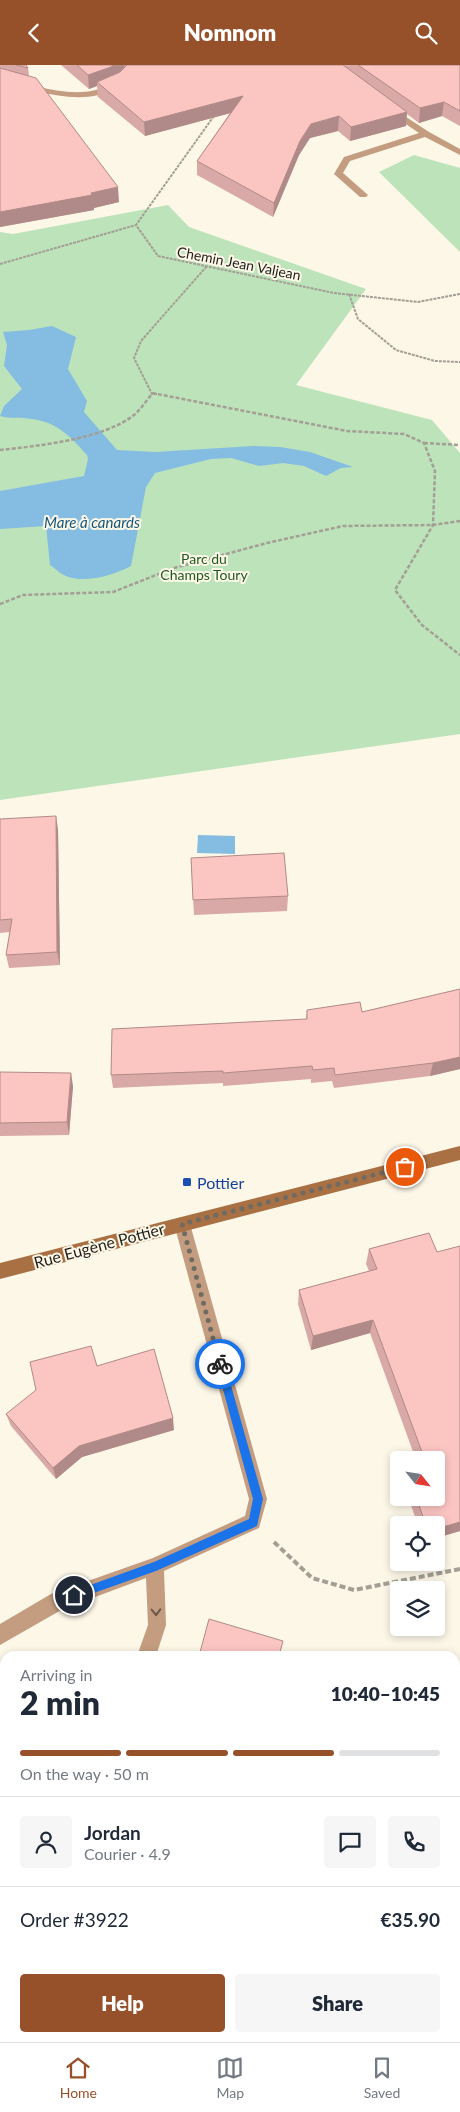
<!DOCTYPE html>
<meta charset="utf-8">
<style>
body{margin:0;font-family:Lato,sans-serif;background:#f6f6f7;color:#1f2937;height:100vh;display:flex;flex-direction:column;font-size:19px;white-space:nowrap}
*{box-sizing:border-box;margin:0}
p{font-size:16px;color:#747a83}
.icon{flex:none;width:28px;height:28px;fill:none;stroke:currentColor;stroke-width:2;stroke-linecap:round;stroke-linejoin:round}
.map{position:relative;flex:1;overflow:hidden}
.sheet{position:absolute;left:0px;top:1586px;width:460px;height:391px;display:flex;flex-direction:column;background:#fff;border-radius:15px 15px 0 0;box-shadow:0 2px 8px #0003}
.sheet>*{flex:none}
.needle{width:32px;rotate:120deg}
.tools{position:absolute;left:390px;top:1386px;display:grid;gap:10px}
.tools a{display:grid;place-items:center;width:55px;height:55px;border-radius:5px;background:#fff;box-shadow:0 2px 8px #0003;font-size:25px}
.pin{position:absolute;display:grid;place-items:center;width:42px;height:42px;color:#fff;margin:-21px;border:2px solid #fff;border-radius:50%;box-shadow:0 1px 5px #0007}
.courier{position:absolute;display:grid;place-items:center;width:50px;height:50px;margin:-25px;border:4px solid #1a73e8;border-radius:50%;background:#fff;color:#222;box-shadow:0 1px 6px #0007}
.summary em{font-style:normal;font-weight:800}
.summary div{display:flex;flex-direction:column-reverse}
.summary{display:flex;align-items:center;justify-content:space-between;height:85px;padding:0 20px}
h1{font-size:32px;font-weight:800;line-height:38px}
.bar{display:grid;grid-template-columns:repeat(4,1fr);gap:8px 5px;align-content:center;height:60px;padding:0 20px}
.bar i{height:6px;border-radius:4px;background:#e0e1e3}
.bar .selected{background:#97512a}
.bar p{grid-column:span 4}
.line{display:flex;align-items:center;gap:12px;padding:0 20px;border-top:1px solid #e0e1e3}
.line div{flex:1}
.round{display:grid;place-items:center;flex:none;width:52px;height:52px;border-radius:5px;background:#f6f6f7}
.action{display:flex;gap:10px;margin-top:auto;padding:10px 20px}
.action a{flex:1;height:58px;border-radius:5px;background:#97512a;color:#fff;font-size:20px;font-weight:800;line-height:58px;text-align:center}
.action a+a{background:#f6f6f7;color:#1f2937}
header{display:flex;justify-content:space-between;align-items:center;height:65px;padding:0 20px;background:#97512a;color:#fff;font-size:22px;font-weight:800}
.tabs{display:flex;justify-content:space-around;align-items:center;height:70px;border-top:1px solid #e0e1e3;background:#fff;font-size:14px;color:#747a83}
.tabs a{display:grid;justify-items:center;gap:2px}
.tabs .selected{color:#97512a}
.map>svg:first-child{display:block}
.green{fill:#bde3ba}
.water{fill:#85bce1}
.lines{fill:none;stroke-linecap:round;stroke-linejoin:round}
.path-far2{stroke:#a49f94;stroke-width:2;stroke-dasharray:3 1;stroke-linecap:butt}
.path-far1{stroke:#a49f94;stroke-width:2.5;stroke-dasharray:4 2;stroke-linecap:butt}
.path{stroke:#a49f94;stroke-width:4;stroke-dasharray:6 3;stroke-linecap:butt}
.street{fill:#c49d80;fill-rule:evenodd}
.secondary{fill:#a97044;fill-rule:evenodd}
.wall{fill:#d8a9a7}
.shaded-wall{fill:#b08a88}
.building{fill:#fbc5c2;stroke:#b08a88}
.oneway{stroke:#6a5848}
.route{fill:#1a73e8}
.done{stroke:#6e6b62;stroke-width:5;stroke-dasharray:0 9}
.transit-dot{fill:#1a4fb4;stroke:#fdf7e8;stroke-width:2}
.labels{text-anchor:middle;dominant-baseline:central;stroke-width:4;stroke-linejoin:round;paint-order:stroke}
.far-street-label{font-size:14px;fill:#211f1a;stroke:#fdf7e8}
.far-park-label{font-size:14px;fill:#1f591f;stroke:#fdf7e8}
.far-water-label{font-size:15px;font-style:italic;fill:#17577b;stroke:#fdf7e8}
.transit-label{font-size:16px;fill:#164399;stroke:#fdf7e8;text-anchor:start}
.street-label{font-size:16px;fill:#211f1a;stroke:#fdf7e8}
</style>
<header><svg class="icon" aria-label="back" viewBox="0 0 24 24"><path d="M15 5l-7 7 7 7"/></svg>Nomnom<svg class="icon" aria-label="search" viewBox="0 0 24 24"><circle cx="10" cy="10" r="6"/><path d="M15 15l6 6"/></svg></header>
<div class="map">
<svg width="460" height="1977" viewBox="0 0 460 1977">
<rect width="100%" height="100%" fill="#fdf7e8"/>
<!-- green -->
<g class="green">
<path d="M414 90 460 103V187L379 107Z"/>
<path d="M168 140 189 162 366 224 296 320 432 355 460 388V669L0 735V167L13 169Z"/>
</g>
<!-- water -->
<g class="water">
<path d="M52 261 76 272 68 304 87 336 84 347 117 385 155 387 253 381 280 382 310 387 353 402 341 403 326 411 304 401 283 398 259 401 231 393 211 394 155 408 146 422 131 501C114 510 85 519 66 511 60 509 55 503 50 500L46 461 0 464V426L84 411 88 394 87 390C71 372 57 357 32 354 21 352 11 354 0 351L4 341 22 324 4 301 7 280 3 267 29 265Z"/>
<path d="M198 770 235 771V789L197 788Z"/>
</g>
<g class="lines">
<!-- path-far2 -->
<g class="path-far2">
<path d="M214 51 136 160 158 191 334 228 418 237 460 229"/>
<path d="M0 199 136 160"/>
<path d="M349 229 358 254 396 285 435 296 460 297"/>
<path d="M157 329H152L134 293 141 276 207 201"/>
</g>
<!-- path-far1 -->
<g class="path-far1">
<path d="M152 328 347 366 404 369 424 378 435 406 433 460 395 525 422 560 460 590"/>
<path d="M424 378 460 380"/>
<path d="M0 385C38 381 104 374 134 350 141 344 146 336 152 329"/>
<path d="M0 539 23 530 113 527 174 503 267 478 343 461 433 460 460 456"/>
</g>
<!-- path -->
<path class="path" d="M274 1477 312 1513 354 1525 460 1504"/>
<!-- street -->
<g class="street">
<path d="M129 0H138C132 7 125 17 117 22 83 44 35 25 0 16V12C32 19 79 38 110 19 118 15 123 6 129 0Z"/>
<path d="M391 42 429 67 460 84V90L425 72 350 96 343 108 368 130 366 132H360L334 109 344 92 419 68 388 47V43Z"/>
<path d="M182 1152 188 1154 190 1159 267 1434 259 1463 164 1506 166 1560 156 1591H137L148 1560 146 1513 63 1544 0 1580V1559L51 1529 153 1493 245 1451 249 1434 174 1159 176 1154Z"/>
<path d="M460 1845V1895L455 1897V1848Z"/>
<path d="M27 1972H49L48 1977H26Z"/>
<path d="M430 1972H452L451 1977H429Z"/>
</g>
<!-- secondary -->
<path class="secondary" d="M460 1081V1095L0 1214V1198Z"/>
</g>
<!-- wall -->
<g class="wall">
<path d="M0 0H26L28 3 29 11 119 137 94 143V145L0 162Z"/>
<path d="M61 0H126L119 8 127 0H460V61L442 51 419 58 407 49 406 61 350 76 338 66 310 73 299 90 273 152 197 110V96L230 48 145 71 98 32 97 21 89 24Z"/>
<path d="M0 754 58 764 60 900 9 903 6 890 10 867 0 868Z"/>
<path d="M191 793 288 831 287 846 194 850Z"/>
<path d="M460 924V1004L430 1011 334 1023 332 1016 311 1018V1014L223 1021V1018L113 1023 111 1010 306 954 307 945 362 947Z"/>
<path d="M0 1010 73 1021 69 1070 0 1071Z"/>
<path d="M429 1168 460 1466 436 1473V1460H418L408 1432H436V1395H416L370 1268 311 1285 298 1239 299 1225 369 1206 366 1199 369 1184Z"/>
<path d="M97 1301 174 1365 82 1392 56 1414 11 1361 6 1349Z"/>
</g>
<!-- shaded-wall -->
<g class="shaded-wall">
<path d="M113 0H126L112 16 97 17V21L89 24 88 10Z"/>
<path d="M243 31 242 45 145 71 144 57Z"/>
<path d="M444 37 442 51 419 58 420 43Z"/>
<path d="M407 47 406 61 350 76 351 62Z"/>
<path d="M339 51 338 66 310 73 299 90 273 152 274 138 300 76 311 59Z"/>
<path d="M118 122 119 137 94 143V145L0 162V147L91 128Z"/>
<path d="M56 751 58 764 60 900 57 887Z"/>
<path d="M460 992V1004L430 1011 433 998Z"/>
<path d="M71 1008 73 1021 69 1070 67 1057Z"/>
<path d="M373 1255 370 1268 311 1285 313 1271Z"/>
<path d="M173 1353 174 1365 82 1392 56 1414 53 1403 79 1381Z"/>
<path d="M460 1457V1466L436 1473V1464Z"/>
<path d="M5 1888V1903L0 1919V1904Z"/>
</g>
<!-- building -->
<g class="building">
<path d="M16 0H26L28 3Z"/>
<path d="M77 0H113L111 2 88 10Z"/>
<path d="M127 0H343L407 47 351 62 339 51 311 59 300 76 274 138 197 96 243 31 144 57 97 17 120 7Z"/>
<path d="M358 0H460V46L444 37 420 43Z"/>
<path d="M0 3 36 13 118 122 91 128 92 130 0 147Z"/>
<path d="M56 751 57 887 6 890 12 854 0 855V754Z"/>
<path d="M284 788 288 831 193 835 191 793Z"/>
<path d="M460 924V992L433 998 335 1010 334 1003 313 1005 312 1001 223 1008V1006L111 1010 112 964 307 954V945L360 937 362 947Z"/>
<path d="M0 1007 71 1008 67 1057 0 1058Z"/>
<path d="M429 1168 437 1187 460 1181V1457L436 1464V1460H426L416 1432H436V1395H425L373 1255 313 1271 299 1225 377 1204 369 1184Z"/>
<path d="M91 1281 97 1301 154 1284 173 1353 79 1381 53 1403 6 1349 36 1325 30 1297Z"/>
<path d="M209 1554 283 1576 279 1591H199Z"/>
<path d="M0 1683 5 1685V1888L0 1904Z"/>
<path d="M59 1972H316L329 1977H57Z"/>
</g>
<!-- one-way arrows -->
<defs><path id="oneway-chevron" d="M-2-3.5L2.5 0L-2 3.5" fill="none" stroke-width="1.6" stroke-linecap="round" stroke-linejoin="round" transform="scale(1.25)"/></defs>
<use class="oneway" href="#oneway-chevron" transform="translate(156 1547) rotate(89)"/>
<!-- route -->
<path class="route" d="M220 1295 225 1299 263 1434 257 1461 156 1506 74 1535 71 1534V1527L154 1497 249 1454 253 1434 216 1299Z"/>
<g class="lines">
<!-- done -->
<path class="done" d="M220 1299 182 1159 405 1102"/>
</g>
<!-- markers -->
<rect class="transit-dot" x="182" y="1112" width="10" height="10" rx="2.5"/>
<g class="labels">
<!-- far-street labels -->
<g class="far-street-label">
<text transform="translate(239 198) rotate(11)">Chemin Jean Valjean</text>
</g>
<!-- far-park labels -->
<g class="far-park-label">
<text x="204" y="493">Parc du<tspan x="204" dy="16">Champs Toury</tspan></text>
</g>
<!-- far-water labels -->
<g class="far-water-label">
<text x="92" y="457">Mare à canards</text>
</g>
<!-- transit labels -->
<g class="transit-label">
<text x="197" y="1117">Pottier</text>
</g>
<!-- street labels -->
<g class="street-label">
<text transform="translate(99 1180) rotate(-15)">Rue Eugène Pottier</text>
</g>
</g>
</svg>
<div class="tools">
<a><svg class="needle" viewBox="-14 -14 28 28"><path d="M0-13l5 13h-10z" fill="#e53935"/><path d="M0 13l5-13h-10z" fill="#747a83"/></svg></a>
<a><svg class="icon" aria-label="locate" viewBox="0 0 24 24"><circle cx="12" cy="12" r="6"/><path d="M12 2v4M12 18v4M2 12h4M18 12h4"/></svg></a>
<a><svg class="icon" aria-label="layers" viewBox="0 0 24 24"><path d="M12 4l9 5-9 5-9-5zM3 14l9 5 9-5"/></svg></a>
</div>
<div class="pin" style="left:405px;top:1102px;background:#ea580c"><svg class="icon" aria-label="bag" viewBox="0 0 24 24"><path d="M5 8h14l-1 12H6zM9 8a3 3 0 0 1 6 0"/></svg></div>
<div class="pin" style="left:74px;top:1530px;background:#1f2937"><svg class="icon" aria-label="home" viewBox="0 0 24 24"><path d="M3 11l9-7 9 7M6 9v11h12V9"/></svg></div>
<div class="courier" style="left:220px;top:1299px"><svg class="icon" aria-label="bike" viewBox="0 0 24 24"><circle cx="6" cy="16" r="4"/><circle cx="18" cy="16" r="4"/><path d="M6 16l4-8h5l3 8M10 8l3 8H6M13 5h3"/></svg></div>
<section class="sheet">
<div class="summary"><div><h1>2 min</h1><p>Arriving in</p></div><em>10:40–10:45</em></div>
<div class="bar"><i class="selected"></i><i class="selected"></i><i class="selected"></i><i></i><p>On the way · 50 m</p></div>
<div class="line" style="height:90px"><a class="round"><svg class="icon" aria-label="person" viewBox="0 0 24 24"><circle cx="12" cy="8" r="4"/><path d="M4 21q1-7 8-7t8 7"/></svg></a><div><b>Jordan</b><p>Courier · 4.9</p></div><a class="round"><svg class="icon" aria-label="chat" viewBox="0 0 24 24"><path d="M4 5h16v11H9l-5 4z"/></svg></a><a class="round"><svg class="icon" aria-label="phone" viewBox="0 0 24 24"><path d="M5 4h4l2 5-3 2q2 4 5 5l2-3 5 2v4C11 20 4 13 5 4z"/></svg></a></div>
<div class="line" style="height:65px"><div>Order #3922</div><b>€35.90</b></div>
<div class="action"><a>Help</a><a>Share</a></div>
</section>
</div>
<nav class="tabs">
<a class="selected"><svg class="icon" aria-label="home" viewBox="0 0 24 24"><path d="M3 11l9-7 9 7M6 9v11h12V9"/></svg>Home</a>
<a><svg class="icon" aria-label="map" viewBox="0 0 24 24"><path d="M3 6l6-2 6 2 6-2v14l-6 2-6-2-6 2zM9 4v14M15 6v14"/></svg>Map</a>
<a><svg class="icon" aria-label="saved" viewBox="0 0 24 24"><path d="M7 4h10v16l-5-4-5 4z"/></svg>Saved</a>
</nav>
